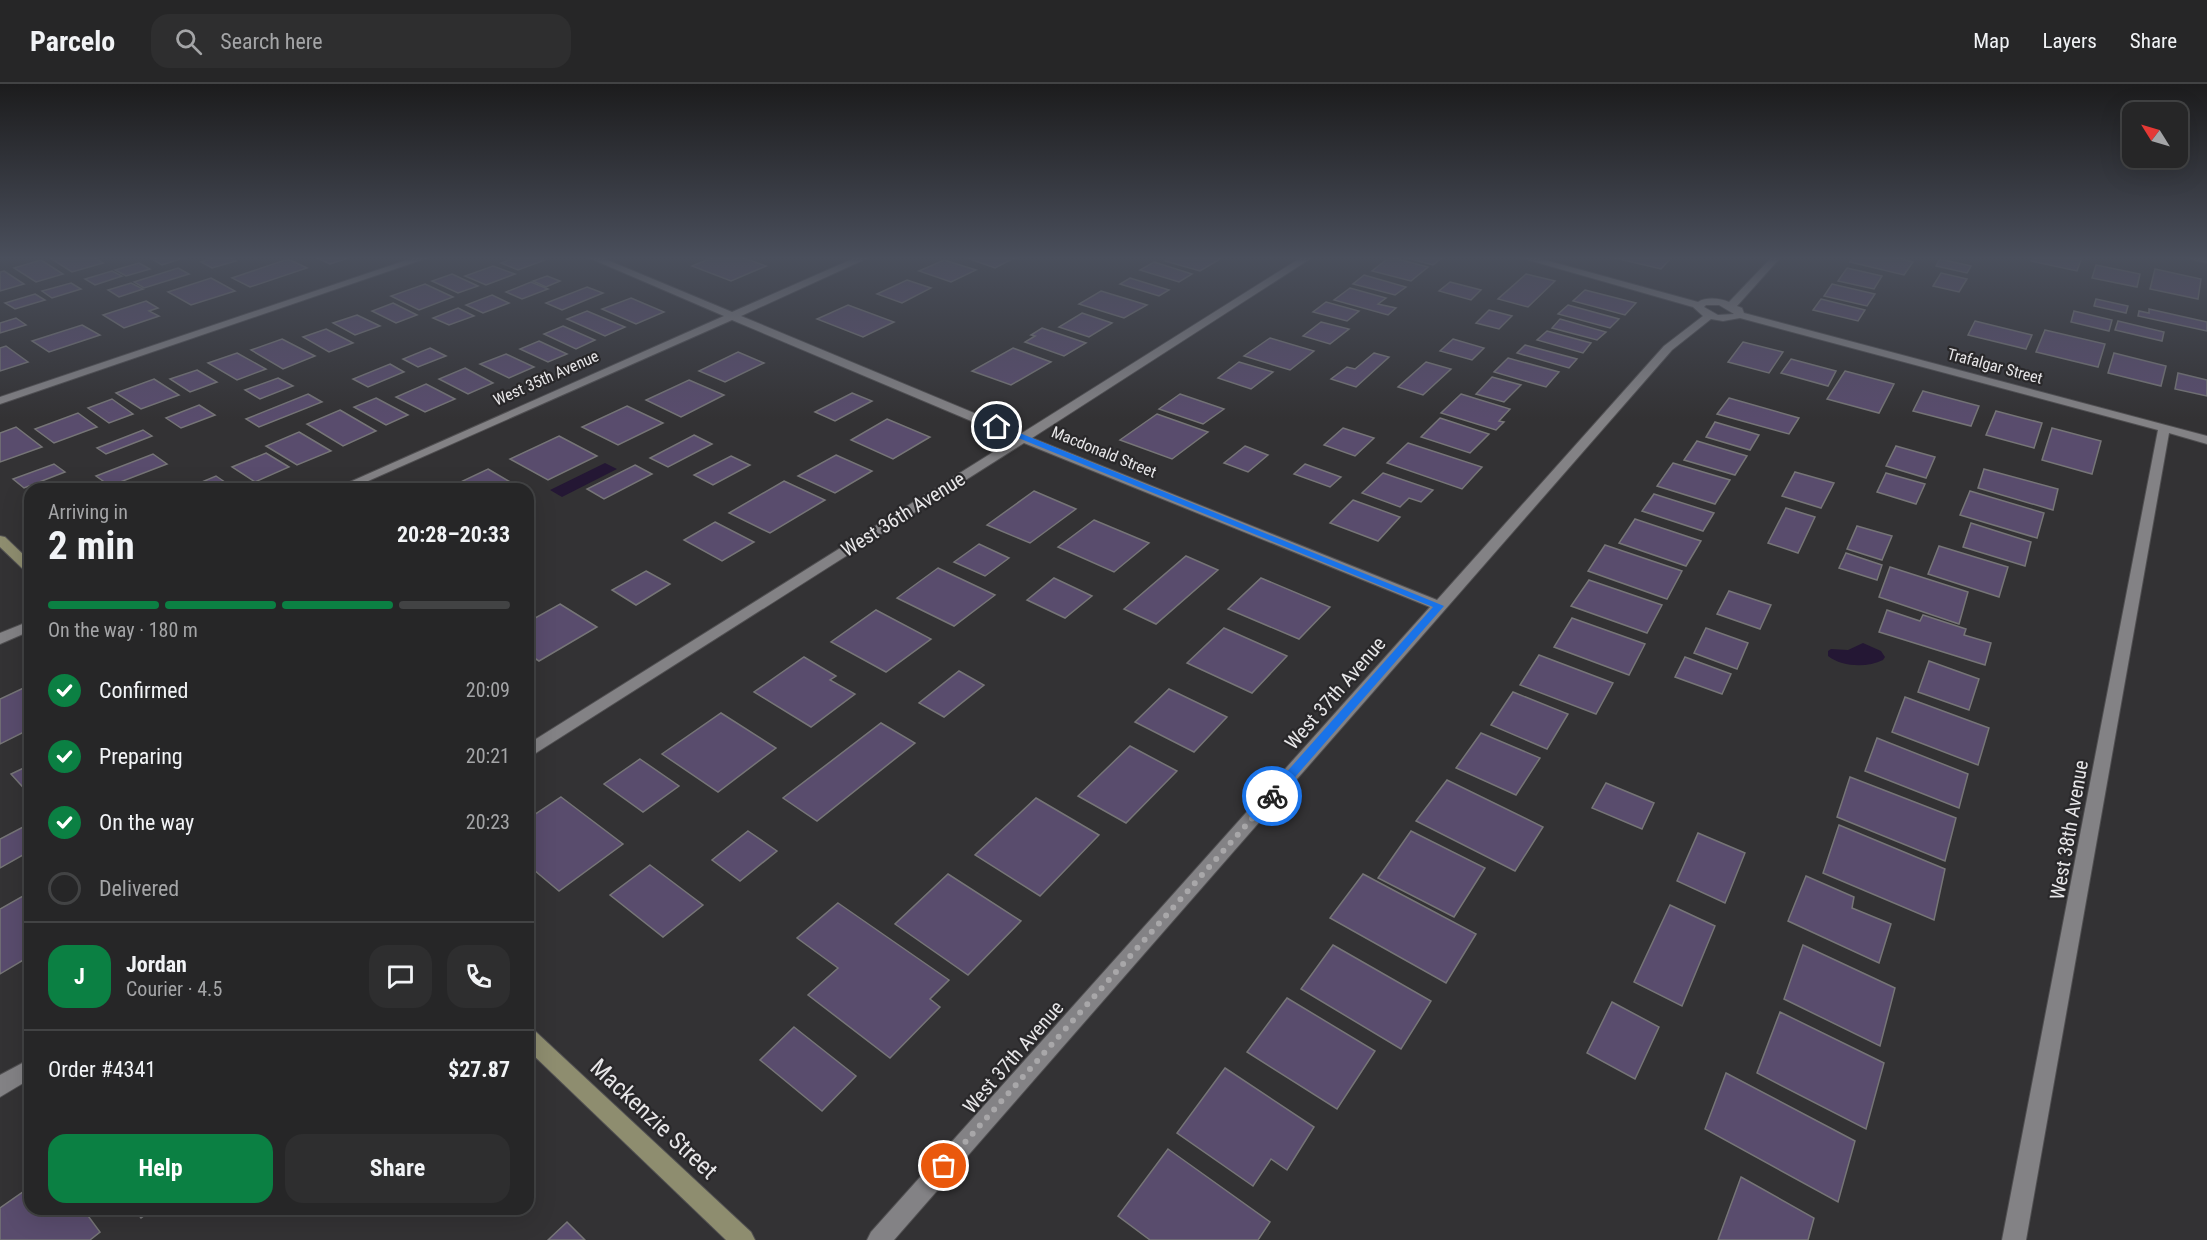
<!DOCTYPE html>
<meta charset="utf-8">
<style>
body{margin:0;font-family:"Roboto Condensed",sans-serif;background:#2e2e2f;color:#f1f3f6;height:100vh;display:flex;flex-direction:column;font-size:22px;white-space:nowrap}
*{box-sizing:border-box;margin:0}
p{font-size:20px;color:#a4a5a7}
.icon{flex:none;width:33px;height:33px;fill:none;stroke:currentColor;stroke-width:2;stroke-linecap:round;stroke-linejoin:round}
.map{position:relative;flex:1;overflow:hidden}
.side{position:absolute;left:24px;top:399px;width:510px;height:732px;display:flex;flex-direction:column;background:#262627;border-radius:18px;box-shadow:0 6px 24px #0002,0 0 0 2px #424344}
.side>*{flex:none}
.needle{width:39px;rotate:307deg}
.tools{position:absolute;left:2122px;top:18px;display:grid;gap:12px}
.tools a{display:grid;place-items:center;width:66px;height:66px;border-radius:12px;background:#262627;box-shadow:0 6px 24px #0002,0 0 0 2px #424344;font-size:30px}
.pin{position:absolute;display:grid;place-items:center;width:51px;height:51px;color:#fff;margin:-26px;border:3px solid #fff;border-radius:50%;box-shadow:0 2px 6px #0007}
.courier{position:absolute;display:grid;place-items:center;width:60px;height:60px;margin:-30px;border:4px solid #1a73e8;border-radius:50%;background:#fff;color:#222;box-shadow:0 2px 8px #0007}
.overview em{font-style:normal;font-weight:700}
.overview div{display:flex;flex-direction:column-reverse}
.overview{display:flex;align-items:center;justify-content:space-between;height:102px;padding:0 24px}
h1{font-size:39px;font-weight:700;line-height:45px}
.bar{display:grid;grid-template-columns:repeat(4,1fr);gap:9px 6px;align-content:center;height:72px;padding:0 24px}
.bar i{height:8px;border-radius:4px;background:#424344}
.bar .selected{background:#0b8043}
.bar p{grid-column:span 4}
.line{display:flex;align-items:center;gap:15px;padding:0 24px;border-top:2px solid #424344}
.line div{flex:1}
.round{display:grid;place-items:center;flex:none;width:63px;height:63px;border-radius:18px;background:#2e2e2f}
ol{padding:0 24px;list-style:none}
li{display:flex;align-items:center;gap:18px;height:66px}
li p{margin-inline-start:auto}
li .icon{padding:6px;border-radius:50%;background:#0b8043;color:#fff;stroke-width:4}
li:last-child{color:#a4a5a7}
li i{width:33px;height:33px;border:3px solid #424344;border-radius:50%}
.action{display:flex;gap:12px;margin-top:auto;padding:12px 24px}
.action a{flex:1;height:69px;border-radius:18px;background:#0b8043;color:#fff;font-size:24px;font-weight:700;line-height:69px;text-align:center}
.action a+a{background:#2e2e2f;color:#f1f3f6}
header{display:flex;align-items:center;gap:36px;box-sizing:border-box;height:84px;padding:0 30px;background:#262627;border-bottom:2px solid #424344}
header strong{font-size:28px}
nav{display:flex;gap:33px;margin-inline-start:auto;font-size:21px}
.search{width:420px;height:54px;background:#2e2e2f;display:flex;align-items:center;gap:15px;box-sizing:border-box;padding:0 21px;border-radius:18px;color:#a4a5a7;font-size:22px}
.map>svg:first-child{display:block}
.water{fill:#241734}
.building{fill:#594c6d;stroke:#767577;stroke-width:1.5}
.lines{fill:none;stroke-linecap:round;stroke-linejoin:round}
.street-casing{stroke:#504f51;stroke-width:2}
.secondary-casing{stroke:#504f51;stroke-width:2}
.street{fill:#838285;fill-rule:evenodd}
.secondary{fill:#8e8d6f;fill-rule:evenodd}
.route{fill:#1a73e8}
.done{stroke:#a8a7a9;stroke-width:6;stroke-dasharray:0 10.8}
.labels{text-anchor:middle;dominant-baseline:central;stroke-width:4.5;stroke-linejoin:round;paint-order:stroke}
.far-street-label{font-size:16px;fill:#e7e6e8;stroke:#29282a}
.street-label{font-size:20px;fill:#e7e6e8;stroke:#29282a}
.near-street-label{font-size:24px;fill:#e7e6e8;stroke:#29282a}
</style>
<header>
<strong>Parcelo</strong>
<div class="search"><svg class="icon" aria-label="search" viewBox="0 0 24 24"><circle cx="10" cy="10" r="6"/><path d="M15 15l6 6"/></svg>Search here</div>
<nav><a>Map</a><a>Layers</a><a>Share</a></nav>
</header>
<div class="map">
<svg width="2207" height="1156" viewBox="0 0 2207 1156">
<rect width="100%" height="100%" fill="#333234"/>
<!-- water -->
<g class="water">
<path d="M605 379 617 385 562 413 550 406Z"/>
<path d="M1863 559 1881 567 1885 573 1883 576C1867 584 1842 583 1828 572V567L1831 565 1848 566Z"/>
</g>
<!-- building -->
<g class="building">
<path d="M53 173H93L103 179 72 188 50 174Z"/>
<path d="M158 173H186L162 181 152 175Z"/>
<path d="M216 173H229L236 177 212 184 201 178Z"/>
<path d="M315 173H351L330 180Z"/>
<path d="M517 173H539L545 176 518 186 501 179Z"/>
<path d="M714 173H741L766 182 731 197 692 182Z"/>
<path d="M964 173H1016L995 184Z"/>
<path d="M1171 173H1214L1220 175 1200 187 1165 177Z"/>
<path d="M1390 173 1428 183 1411 197 1372 187Z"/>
<path d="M1403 173H1443L1433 181Z"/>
<path d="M1611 173H1672L1661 185Z"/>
<path d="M1853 173H1894L1913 178 1904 191 1850 178Z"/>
<path d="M2032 173H2082L2077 187 2031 177Z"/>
<path d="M288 175 307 184 250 203 232 194Z"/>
<path d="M1940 175 1971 182 1967 189 1936 182Z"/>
<path d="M41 176 63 190 36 198 14 184Z"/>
<path d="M944 176 976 186 951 198 919 187Z"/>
<path d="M1154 178 1192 190 1179 198 1140 186Z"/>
<path d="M139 179 150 185 126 192 115 186Z"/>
<path d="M2096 181 2140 190 2137 203 2092 194Z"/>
<path d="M493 182 515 190 486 201 465 192Z"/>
<path d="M178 184 189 190 144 204 134 198Z"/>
<path d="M1847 184 1882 192 1874 205 1838 197Z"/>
<path d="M2155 185 2201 195 2198 215 2150 205Z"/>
<path d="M4 187 24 200 0 207V188Z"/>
<path d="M112 187 122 192 95 201 85 195Z"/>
<path d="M1941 189 1967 195 1959 208 1933 202Z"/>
<path d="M452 190 478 202 458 209 432 197Z"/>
<path d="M1526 190 1555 197 1528 223 1498 215Z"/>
<path d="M1364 191 1406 203 1395 211 1353 200Z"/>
<path d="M547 192 560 197 546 203 533 197Z"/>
<path d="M211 194 235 207 191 221 168 208Z"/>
<path d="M1130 194 1169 206 1159 212 1120 200Z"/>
<path d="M907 196 931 204 902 219 877 210Z"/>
<path d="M531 198 548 205 522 215 506 208Z"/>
<path d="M1450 198 1481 206 1471 216 1439 207Z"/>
<path d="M71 199 81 205 52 214 42 207Z"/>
<path d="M131 199 143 205 119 213 108 206Z"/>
<path d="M425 200 453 213 419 226 391 212Z"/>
<path d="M1832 200 1875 210 1867 222 1824 212Z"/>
<path d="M587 203 603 209 562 226 546 219Z"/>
<path d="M1350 204 1386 214 1378 220 1396 224 1388 231 1334 216Z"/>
<path d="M1585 206 1636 219 1625 231 1573 217Z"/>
<path d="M1101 207 1147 221 1124 234 1079 220Z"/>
<path d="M35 210 45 216 15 225 5 219Z"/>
<path d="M492 211 509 219 483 229 466 221Z"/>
<path d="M631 214 664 228 636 240 602 225Z"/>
<path d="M1821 215 1865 226 1858 237 1813 226Z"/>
<path d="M2096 215 2128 222 2126 229 2094 222Z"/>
<path d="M146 217 158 224 149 227 159 232 124 244 103 231Z"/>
<path d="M1326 218 1359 227 1347 237 1313 228Z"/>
<path d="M393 219 417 231 396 239 372 227Z"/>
<path d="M848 221 894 238 863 253 817 235Z"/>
<path d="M1568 221 1619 235 1610 244 1558 230Z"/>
<path d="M458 224 474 232 449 241 433 234Z"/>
<path d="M2149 225 2207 238V247L2138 232 2139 227 2149 229Z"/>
<path d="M1489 226 1512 232 1499 245 1476 239Z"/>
<path d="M587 227 625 243 605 252 567 235Z"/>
<path d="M2074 227 2112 236 2109 247 2071 238Z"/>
<path d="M1082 229 1112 239 1089 253 1059 243Z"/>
<path d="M357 231 380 242 355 251 333 239Z"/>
<path d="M16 234 26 241 0 249V239Z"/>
<path d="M1560 235 1606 248 1597 256 1552 244Z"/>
<path d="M1975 237 2032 251 2026 265 1968 251Z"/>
<path d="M2118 237 2164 248 2162 257 2115 246Z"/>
<path d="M1321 238 1349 245 1330 260 1303 252Z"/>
<path d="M82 241 100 251 49 268 32 257Z"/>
<path d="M563 242 595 256 576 265 544 250Z"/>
<path d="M1042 244 1086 259 1064 272 1025 258 1035 252 1031 251Z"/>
<path d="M326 245 353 259 329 268 303 253Z"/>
<path d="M2045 246 2105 260 2098 283 2036 268Z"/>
<path d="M1547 247 1591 259 1583 269 1537 256Z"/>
<path d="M1270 254 1314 267 1290 286 1244 272Z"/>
<path d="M282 255 315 272 283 285 251 266Z"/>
<path d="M1453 255 1484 264 1472 276 1440 267Z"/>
<path d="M539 257 567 270 548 278 520 265Z"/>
<path d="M1743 258 1783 268 1769 289 1728 278Z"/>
<path d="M1525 261 1577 275 1569 284 1517 269Z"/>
<path d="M6 262 28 278 0 287V264Z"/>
<path d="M430 264 446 272 418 283 403 275Z"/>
<path d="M1013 264 1051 278 1011 301 972 287Z"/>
<path d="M738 268 764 279 725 298 699 287Z"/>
<path d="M237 269 266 285 237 296 208 279Z"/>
<path d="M1374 269 1389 273 1356 303 1331 295 1347 283 1355 285Z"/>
<path d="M2114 269 2166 282 2161 302 2108 289Z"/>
<path d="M506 270 534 283 509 294 480 280Z"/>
<path d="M1508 274 1559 288 1546 303 1494 288Z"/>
<path d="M1791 275 1836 287 1828 302 1781 289Z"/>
<path d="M1239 278 1273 288 1251 305 1218 294Z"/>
<path d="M1426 278 1451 285 1423 311 1398 303Z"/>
<path d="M390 280 404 288 368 303 353 295Z"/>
<path d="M465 284 493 299 468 310 439 295Z"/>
<path d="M197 286 217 298 190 308 170 295Z"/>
<path d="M1845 287 1894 300 1879 329 1827 315Z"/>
<path d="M2178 289 2207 296V312L2175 305Z"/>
<path d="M1492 293 1521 301 1504 318 1476 310Z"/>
<path d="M278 294 293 302 260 315 245 306Z"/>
<path d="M154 295 179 311 141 325 116 309Z"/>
<path d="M689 296 724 311 681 333 646 316Z"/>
<path d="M426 300 455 315 425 328 396 313Z"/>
<path d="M1923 307 1979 322 1971 342 1913 327Z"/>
<path d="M852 309 872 317 835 337 815 328Z"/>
<path d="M308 310 322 318 259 343 246 335Z"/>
<path d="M1180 310 1224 325 1203 340 1159 325Z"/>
<path d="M1461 310 1510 325 1499 337 1504 338 1496 346 1441 329Z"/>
<path d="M376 314 408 331 386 341 354 323Z"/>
<path d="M1729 314 1799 334 1789 350 1717 330Z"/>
<path d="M112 315 133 330 109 339 88 324Z"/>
<path d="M199 321 215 331 181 344 166 334Z"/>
<path d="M627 322 663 339 618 361 582 343Z"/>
<path d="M340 326 376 347 343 362 307 340Z"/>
<path d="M1996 327 2042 339 2034 364 1986 351Z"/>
<path d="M78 329 97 343 54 359 35 345Z"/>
<path d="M1157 330 1208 348 1172 375 1120 356Z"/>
<path d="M1440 334 1489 350 1470 369 1421 353Z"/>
<path d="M887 335 930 353 893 375 851 356Z"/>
<path d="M1715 338 1759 351 1750 366 1706 353Z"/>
<path d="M16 343 42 363 0 378V349Z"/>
<path d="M1343 344 1374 354 1355 372 1324 361Z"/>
<path d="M2052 344 2101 357 2092 390 2042 376Z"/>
<path d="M143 346 152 352 106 370 97 364Z"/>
<path d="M299 348 331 367 297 381 266 362Z"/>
<path d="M694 351 712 360 668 383 650 374Z"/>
<path d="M559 352 597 372 548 396 510 375Z"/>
<path d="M1697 357 1747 372 1735 391 1684 376Z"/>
<path d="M1408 359 1482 383 1462 405 1387 379Z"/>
<path d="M1245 362 1268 371 1248 388 1224 379Z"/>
<path d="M1896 362 1935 373 1926 394 1886 382Z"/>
<path d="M266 369 289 383 255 398 232 383Z"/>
<path d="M153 370 167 380 110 402 96 392Z"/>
<path d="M836 371 872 387 835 409 798 392Z"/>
<path d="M731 372 750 381 713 401 694 391Z"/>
<path d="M1673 379 1730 396 1715 420 1657 402Z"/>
<path d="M54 380 65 388 24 404 13 395Z"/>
<path d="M1305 380 1341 393 1330 403 1294 390Z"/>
<path d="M635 381 652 390 604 415 587 405Z"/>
<path d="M488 385 517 402 511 405H454L450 403Z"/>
<path d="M1984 385 2058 405 2053 426 1978 404Z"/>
<path d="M1795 388 1834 399 1821 424 1782 412Z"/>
<path d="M1383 389 1433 406 1421 418 1409 414 1400 423 1362 409Z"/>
<path d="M1886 389 1925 400 1916 420 1877 408Z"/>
<path d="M216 392 235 405H185Z"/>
<path d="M784 397 825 416 770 449 729 429Z"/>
<path d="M1034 407 1076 425 1030 459 987 441Z"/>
<path d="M1970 407 2044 429 2037 454 1960 431Z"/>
<path d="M1654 410 1714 429 1703 447 1642 427Z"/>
<path d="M1353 416 1400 433 1378 457 1330 439Z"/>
<path d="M1786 424 1815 433 1798 469 1768 459Z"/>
<path d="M1635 435 1701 457 1686 482 1619 459Z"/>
<path d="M1094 436 1149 459 1114 488 1058 463Z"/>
<path d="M715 438 754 458 722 477 684 456Z"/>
<path d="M1971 439 2031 458 2025 482 1963 463Z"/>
<path d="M1857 442 1892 452 1882 476 1847 465Z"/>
<path d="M979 460 1009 474 985 492 954 478Z"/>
<path d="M1605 461 1682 487 1667 515 1588 487Z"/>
<path d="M1939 462 2008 483 1999 513 1928 490Z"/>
<path d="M1846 469 1882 481 1877 496 1839 484Z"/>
<path d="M1186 472 1218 486 1156 540 1124 525Z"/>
<path d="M1890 483 1968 508 1959 540 1879 513Z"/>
<path d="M938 484 995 511 954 542 897 514Z"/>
<path d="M646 487 670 500 636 521 612 506Z"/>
<path d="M1054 494 1092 512 1065 534 1027 516Z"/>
<path d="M1261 494 1330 523 1299 555 1228 525Z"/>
<path d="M1589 496 1662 521 1647 549 1571 522Z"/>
<path d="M1729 507 1771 521 1760 545 1717 530Z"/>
<path d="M560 520 597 543 539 577 528 570V538Z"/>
<path d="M876 526 931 555 886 588 831 558Z"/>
<path d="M1887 526 1920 537 1923 531 1966 545 1964 551 1991 559 1985 581 1879 548Z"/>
<path d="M1572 534 1645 560 1629 591 1554 563Z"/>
<path d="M1224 544 1287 572 1252 609 1187 579Z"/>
<path d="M1706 544 1748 559 1737 585 1694 569Z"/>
<path d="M1539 571 1613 599 1596 630 1520 601Z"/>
<path d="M804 573 836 592 830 596 855 610 811 643 754 608Z"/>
<path d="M1685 573 1731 590 1722 610 1675 593Z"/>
<path d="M1929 577 1979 595 1969 626 1918 608Z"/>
<path d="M959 587 984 601 944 633 919 619Z"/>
<path d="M30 601V645L0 660V615Z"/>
<path d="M1169 605 1227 633 1194 668 1135 638Z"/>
<path d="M1513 608 1568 630 1547 665 1491 641Z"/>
<path d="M1905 613 1989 644 1978 681 1892 648Z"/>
<path d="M721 629 776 664 718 708 662 670Z"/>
<path d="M881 639 915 659 817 737 783 714Z"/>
<path d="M1481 649 1540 674 1516 711 1456 684Z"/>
<path d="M1877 654 1968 690 1959 724 1865 687Z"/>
<path d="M1130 662 1177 687 1126 739 1078 712Z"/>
<path d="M640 675 679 702 643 728 604 700Z"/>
<path d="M30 681V710H29L11 690Z"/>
<path d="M1850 693 1956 734 1945 777 1837 733Z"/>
<path d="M1447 696 1543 743 1515 787 1416 737Z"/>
<path d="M1606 699 1654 719 1642 745 1592 724Z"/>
<path d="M561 713 623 760 559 807 528 781V735Z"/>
<path d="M1036 714 1099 751 1040 812 975 771Z"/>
<path d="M1839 741 1945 785 1934 836 1823 789Z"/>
<path d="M25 742 30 748V767L0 784V755Z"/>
<path d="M748 747 777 767 740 797 712 776Z"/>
<path d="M1411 747 1485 784 1454 833 1378 794Z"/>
<path d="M1698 749 1745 769 1725 819 1677 797Z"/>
<path d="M650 781 703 821 663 853 610 811Z"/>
<path d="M948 790 1021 837 968 891 895 840Z"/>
<path d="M1363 790 1476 850 1446 899 1330 834Z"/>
<path d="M1806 792 1854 813 1852 824 1891 840 1879 879 1788 837Z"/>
<path d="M30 808V872L0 890V825Z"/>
<path d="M838 819 949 896 930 915 940 923 890 974 808 911 838 884 797 854Z"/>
<path d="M1670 821 1715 842 1682 922 1634 898Z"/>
<path d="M1333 861 1431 917 1401 965 1301 905Z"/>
<path d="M1803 861 1895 904 1880 962 1784 915Z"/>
<path d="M1287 914 1375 967 1337 1025 1247 968Z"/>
<path d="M1612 918 1659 943 1635 995 1587 969Z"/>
<path d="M1780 928 1884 979 1866 1045 1757 989Z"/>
<path d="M794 943 856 992 822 1027 760 976Z"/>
<path d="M1225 984 1314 1043 1287 1086 1271 1075 1253 1102 1177 1049Z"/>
<path d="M1726 989 1855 1057 1838 1118 1705 1045Z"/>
<path d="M1168 1065 1270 1138 1258 1156H1150L1118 1132Z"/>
<path d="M1741 1093 1814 1134 1808 1156H1718Z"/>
<path d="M30 1103V1125H83L100 1148 90 1156H0V1124Z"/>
<path d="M134 1125H153L141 1134Z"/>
<path d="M567 1138 585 1156H548Z"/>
</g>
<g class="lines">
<!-- street casing -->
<g class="street-casing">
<g id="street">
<path d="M416 173H430L0 320V313Z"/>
<path d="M587 173H600L732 228 857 173H870L741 232 1022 349 1302 173H1313L1032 354 1437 516 1664 262 1703 232 1693 223 1518 173H1534L1698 218C1706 213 1720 214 1729 218L1772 173H1781L1737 222 1742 224 1744 229 2207 352V360L2169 349 2026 1156H2002L2158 346 1740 234 1723 237 1711 235 1672 266 894 1156H867L871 1148 1430 523 1024 359 528 674V660L1014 355 732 236 350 405H334L724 232ZM1706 221H1719L1734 230 1718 231 1704 223Z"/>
<path d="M2189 173H2207V179L2190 175Z"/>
<path d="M30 537V547L0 560V549Z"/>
<path d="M30 975V995L0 1013V991Z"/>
</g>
</g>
<!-- secondary casing -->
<g class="secondary-casing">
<g id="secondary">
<path d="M0 452 5 453 30 477V488L25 487 0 463Z"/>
<path d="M528 944 535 947 751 1148 755 1156H726L528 966Z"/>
</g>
</g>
<!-- street -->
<use href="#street" class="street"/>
<!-- secondary -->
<use href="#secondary" class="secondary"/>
</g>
<!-- sky -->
<linearGradient id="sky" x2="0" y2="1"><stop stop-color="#1c1c1d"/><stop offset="0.52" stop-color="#4a4f5c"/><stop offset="1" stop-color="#4a4f5c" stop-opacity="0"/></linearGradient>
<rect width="2207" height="335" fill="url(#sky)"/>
<!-- route -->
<path class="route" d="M994 341H1000L1444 522 1276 715H1268V709L1433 523 994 344Z"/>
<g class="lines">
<!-- done -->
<path class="done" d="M944 1082 1272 712"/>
</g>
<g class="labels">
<!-- far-street labels -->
<g class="far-street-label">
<text transform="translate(1995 282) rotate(15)">Trafalgar Street</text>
<text transform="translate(546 294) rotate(-24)">West 35th Avenue</text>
<text transform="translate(1104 368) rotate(22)">Macdonald Street</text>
</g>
<!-- street labels -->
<g class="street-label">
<text transform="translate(903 430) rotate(-32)">West 36th Avenue</text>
<text transform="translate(1335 609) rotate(-49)">West 37th Avenue</text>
<text transform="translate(2069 746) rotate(-80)">West 38th Avenue</text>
<text transform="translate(1013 973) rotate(-49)">West 37th Avenue</text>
</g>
<!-- near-street labels -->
<g class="near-street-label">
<text transform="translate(654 1035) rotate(43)">Mackenzie Street</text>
</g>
</g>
</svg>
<div class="tools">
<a><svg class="needle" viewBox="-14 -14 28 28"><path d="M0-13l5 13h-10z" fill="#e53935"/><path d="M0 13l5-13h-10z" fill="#a4a5a7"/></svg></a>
</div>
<div class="pin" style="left:944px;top:1082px;background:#ea580c"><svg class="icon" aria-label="bag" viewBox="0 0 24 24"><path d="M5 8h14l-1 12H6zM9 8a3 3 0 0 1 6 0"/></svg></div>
<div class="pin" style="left:997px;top:343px;background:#1f2937"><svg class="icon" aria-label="home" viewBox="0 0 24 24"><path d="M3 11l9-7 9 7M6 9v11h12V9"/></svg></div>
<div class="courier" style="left:1272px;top:712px"><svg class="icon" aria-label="bike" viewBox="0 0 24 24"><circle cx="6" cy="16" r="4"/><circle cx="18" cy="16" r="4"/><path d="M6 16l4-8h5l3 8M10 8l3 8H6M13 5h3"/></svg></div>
<section class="side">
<div class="overview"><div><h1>2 min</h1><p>Arriving in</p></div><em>20:28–20:33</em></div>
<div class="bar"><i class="selected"></i><i class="selected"></i><i class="selected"></i><i></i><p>On the way · 180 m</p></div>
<ol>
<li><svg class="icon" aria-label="check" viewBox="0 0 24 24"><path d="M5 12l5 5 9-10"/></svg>Confirmed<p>20:09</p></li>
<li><svg class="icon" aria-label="check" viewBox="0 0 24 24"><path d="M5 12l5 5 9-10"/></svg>Preparing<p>20:21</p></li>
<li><svg class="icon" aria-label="check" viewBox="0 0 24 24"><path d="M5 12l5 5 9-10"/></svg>On the way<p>20:23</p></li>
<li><i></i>Delivered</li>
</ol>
<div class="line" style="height:108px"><b class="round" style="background:#0b8043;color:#fff">J</b><div><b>Jordan</b><p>Courier · 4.5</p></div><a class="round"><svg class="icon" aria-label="chat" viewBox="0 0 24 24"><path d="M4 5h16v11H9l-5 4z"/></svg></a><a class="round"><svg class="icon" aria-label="phone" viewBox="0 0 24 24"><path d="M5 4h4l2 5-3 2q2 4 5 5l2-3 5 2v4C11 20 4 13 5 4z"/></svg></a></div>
<div class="line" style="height:78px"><div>Order #4341</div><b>$27.87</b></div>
<div class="action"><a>Help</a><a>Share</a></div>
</section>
</div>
